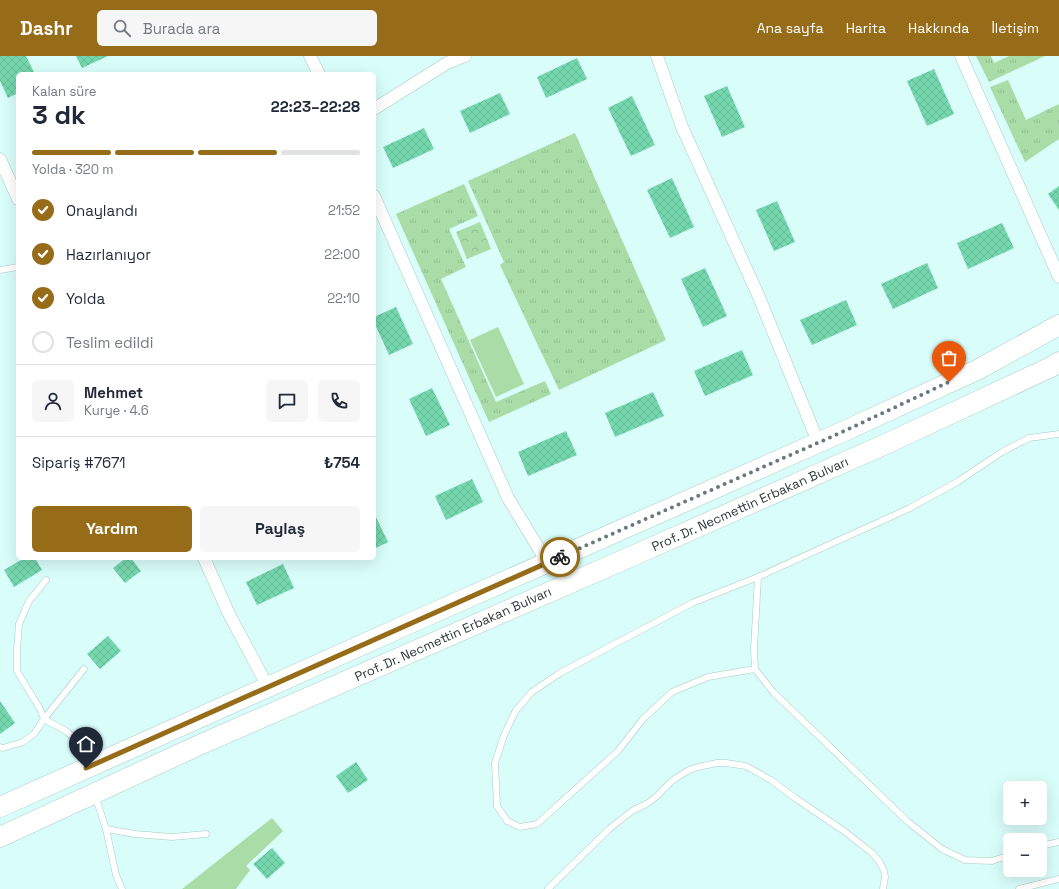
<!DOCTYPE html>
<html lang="tr">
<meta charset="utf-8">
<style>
body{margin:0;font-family:"Space Grotesk",sans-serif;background:#f6f6f7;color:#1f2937;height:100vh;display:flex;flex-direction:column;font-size:15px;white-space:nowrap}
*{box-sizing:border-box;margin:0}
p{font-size:13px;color:#747a83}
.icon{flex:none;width:22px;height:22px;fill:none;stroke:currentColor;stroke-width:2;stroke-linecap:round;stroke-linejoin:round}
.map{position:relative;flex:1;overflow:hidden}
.sheet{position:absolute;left:16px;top:16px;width:360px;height:488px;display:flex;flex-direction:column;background:#fff;border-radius:6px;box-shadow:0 4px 16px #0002}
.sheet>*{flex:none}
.buttons{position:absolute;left:1003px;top:725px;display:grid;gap:8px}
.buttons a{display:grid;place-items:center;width:44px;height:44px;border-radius:6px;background:#fff;box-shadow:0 4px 16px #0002;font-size:20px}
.pin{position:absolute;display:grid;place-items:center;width:34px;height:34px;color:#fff;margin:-41px -17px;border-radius:50% 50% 50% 0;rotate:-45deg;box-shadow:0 0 4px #0007}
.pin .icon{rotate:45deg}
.courier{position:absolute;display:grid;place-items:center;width:40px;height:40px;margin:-20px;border:3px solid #976c18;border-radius:50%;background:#fff;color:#222;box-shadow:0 1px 5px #0007}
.overview em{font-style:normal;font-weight:600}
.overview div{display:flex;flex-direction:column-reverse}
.overview{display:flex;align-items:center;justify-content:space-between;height:68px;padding:0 16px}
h1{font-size:26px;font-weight:600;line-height:30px}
.bar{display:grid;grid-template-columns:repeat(4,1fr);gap:6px 4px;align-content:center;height:48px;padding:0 16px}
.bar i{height:5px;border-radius:3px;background:#e0e1e3}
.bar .current{background:#976c18}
.bar p{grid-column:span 4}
.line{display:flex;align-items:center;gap:10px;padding:0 16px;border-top:1px solid #e0e1e3}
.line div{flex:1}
.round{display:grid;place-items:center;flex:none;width:42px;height:42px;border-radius:6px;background:#f6f6f7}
ol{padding:0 16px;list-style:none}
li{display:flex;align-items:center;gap:12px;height:44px}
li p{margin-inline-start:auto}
li .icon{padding:4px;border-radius:50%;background:#976c18;color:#fff;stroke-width:4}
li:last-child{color:#747a83}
li i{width:22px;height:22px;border:2px solid #e0e1e3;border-radius:50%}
.button{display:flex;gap:8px;margin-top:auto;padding:8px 16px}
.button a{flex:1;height:46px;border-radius:6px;background:#976c18;color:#fff;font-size:16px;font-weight:600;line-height:46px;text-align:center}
.button a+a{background:#f6f6f7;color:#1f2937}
header{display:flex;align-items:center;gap:24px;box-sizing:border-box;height:56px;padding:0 20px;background:#976c18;color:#fff}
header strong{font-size:19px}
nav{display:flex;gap:22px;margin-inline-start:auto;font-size:14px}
.search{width:280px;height:36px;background:#f6f6f7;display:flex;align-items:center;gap:10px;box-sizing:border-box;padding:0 14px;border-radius:6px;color:#747a83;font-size:15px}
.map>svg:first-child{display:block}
.grass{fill:url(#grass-tufts)}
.park{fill:url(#park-crowns)}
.garden{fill:#a9dca6}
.building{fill:url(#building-cross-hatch)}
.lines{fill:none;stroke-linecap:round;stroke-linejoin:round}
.lane-casing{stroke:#a7cbc6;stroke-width:7}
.street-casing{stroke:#a7cbc6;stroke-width:13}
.primary-casing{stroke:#a7cbc6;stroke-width:21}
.lane{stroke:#fff;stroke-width:6}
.street{stroke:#fff;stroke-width:12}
.primary{stroke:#fff;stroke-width:20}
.done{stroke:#677c7a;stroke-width:4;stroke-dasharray:0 7.2}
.route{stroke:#976c18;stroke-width:5}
.labels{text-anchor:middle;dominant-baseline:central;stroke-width:3.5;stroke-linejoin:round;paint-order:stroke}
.street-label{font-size:13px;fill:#293735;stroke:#fff}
</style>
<header>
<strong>Dashr</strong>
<div class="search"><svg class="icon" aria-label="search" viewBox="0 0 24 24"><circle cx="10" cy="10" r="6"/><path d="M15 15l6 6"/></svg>Burada ara</div>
<nav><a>Ana sayfa</a><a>Harita</a><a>Hakkında</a><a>İletişim</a></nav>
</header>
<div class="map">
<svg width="1059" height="833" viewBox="0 0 1059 833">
<defs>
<pattern id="grass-tufts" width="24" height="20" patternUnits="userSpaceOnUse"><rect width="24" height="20" fill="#a9dca6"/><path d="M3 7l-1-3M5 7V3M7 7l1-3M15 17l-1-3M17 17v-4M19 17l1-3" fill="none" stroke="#91bd90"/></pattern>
<pattern id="park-crowns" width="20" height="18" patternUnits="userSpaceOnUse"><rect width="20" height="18" fill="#a9dca6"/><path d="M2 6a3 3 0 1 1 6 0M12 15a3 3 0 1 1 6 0" fill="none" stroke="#91bd90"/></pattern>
<pattern id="building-cross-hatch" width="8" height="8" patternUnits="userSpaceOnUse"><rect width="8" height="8" fill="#75d7ae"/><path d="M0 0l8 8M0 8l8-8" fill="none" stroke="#65b996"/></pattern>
</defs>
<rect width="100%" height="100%" fill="#d9fdf9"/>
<!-- grass -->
<g class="grass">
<path d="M976 0H991L994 7 1009 0H1045L989 26Z"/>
<path d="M1008 24 1026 64 1059 48V83L1025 106 990 31Z"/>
<path d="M575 77 666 284 559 334 500 209 504 206 468 125Z"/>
<path d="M464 128 478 160 449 173 466 211 441 223 496 346 545 325 551 338 489 366 396 158Z"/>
</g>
<!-- park -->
<path class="park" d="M480 166 491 193 467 203 456 176Z"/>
<!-- garden -->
<g class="garden">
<path d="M498 271 524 328 496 341 470 284Z"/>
<path d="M272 762 283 775 246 810 250 814 236 833H182Z"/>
</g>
<!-- building -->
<g class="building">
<path d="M0 0H26L35 18H18V37L8 42 0 25Z"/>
<path d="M76 0H108L82 12Z"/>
<path d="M577 2 587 23 546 42 537 21Z"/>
<path d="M934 13 954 58 927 70 907 25Z"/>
<path d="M727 30 745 71 722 81 704 40Z"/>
<path d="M500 37 510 58 470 77 460 55Z"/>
<path d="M632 40 655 89 631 100 608 52Z"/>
<path d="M424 72 434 93 393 112 383 91Z"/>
<path d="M672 122 694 171 670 182 647 134Z"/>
<path d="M1059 130V154L1048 138Z"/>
<path d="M777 145 795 186 774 195 756 154Z"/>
<path d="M1002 167 1014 192 968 213 957 187Z"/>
<path d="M927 207 938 232 893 253 881 228Z"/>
<path d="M705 212 727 260 703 271 681 223Z"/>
<path d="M846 244 857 269 812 289 800 264Z"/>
<path d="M396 251 413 288 389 299 374 266V261Z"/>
<path d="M742 294 753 319 705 340 694 315Z"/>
<path d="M432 332 450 369 426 380 409 343Z"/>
<path d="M653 336 664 360 615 381 605 357Z"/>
<path d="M566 375 577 399 528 420 518 396Z"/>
<path d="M472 423 483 446 446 464 435 440Z"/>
<path d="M374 457 388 486 374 493Z"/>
<path d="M24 502H35L42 514 14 531 4 514Z"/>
<path d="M126 502H131L141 515 125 527 113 512Z"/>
<path d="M283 508 294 532 257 549 246 526Z"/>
<path d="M108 580 121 595 100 613 87 598Z"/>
<path d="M0 645 15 667 0 678Z"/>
<path d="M356 706 368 724 348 737 336 720Z"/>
<path d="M272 792 285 807 267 823 253 808Z"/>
</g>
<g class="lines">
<!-- lane casing -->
<g class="lane-casing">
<g id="lane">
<path d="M0 214 18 211"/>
<path d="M758 521 754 593 755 613 773 636 907 765 942 793 965 804 992 805 1010 799"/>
<path d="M84 613 44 663 66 675 98 703"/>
<path d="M755 613 708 621 672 636 643 663 618 695 537 768 520 771 507 765 497 750 495 707 504 679 516 654 532 636 560 617 692 547 758 521 910 452 957 426 1002 396 1029 382 1059 378"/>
<path d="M0 691 3 692 23 686 34 678 44 663 40 653 17 615V594L19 568 29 545 46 524"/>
<path d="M95 739 106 773 116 819 122 833"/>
<path d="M106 773 135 778 172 781 206 778"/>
<path d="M1040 790 1059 786"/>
<path d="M548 833 609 773 632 755 648 747 657 740 673 724 689 714 698 711 717 707H726L746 710 771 724 795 742 844 775 872 797 879 805 884 815 885 821 883 833"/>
<path d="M1019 833 1059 823"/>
</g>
</g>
<!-- street casing -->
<g class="street-casing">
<g id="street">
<path d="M310 0 319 18"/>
<path d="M657 0 682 71 759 241 818 386"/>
<path d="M961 0 1059 221"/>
<path d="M374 53 447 7 465 0"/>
<path d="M0 103 18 143"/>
<path d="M374 140 508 442 547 506"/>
<path d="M204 502 229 558 268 631"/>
</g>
</g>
<!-- primary casing -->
<g class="primary-casing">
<g id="primary">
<path d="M0 751 433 557 840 377 977 314 1059 269"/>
<path d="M0 781 197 690 630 501 888 387 1051 311 1059 306"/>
</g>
</g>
<!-- lane -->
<use href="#lane" class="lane"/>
<!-- street -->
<use href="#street" class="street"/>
<!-- primary -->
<use href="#primary" class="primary"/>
</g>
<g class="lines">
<!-- done -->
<path class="done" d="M560 501 840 377 949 326"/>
<!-- route -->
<path class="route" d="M86 712 560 501"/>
</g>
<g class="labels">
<!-- street labels -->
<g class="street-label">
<text transform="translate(750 448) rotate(-24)">Prof. Dr. Necmettin Erbakan Bulvarı</text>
<text transform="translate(453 578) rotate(-24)">Prof. Dr. Necmettin Erbakan Bulvarı</text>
</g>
</g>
</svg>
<div class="buttons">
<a>+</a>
<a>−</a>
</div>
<div class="pin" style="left:949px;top:326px;background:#ea580c"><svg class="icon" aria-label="bag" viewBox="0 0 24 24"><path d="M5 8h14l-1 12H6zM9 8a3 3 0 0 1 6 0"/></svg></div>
<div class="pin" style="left:86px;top:712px;background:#1f2937"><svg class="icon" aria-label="home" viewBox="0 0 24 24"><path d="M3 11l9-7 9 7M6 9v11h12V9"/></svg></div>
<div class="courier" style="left:560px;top:501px"><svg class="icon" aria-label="bike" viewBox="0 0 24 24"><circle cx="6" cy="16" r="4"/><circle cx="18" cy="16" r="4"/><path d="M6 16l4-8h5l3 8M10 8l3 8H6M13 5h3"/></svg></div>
<section class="sheet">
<div class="overview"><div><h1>3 dk</h1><p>Kalan süre</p></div><em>22:23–22:28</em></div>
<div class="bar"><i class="current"></i><i class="current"></i><i class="current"></i><i></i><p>Yolda · 320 m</p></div>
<ol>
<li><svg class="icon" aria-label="check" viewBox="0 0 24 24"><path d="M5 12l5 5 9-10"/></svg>Onaylandı<p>21:52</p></li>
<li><svg class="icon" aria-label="check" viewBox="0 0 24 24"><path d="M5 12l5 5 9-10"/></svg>Hazırlanıyor<p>22:00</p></li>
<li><svg class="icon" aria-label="check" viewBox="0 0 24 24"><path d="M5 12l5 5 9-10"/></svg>Yolda<p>22:10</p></li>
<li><i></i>Teslim edildi</li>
</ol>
<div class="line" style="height:72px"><a class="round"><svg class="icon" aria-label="person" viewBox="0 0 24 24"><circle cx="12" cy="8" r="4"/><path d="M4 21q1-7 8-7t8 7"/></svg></a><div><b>Mehmet</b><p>Kurye · 4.6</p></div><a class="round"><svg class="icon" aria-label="chat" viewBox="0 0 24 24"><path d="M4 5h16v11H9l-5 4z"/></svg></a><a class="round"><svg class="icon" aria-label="phone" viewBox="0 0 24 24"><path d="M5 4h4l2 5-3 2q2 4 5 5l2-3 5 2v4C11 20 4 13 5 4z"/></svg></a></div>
<div class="line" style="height:52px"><div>Sipariş #7671</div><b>₺754</b></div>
<div class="button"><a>Yardım</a><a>Paylaş</a></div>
</section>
</div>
